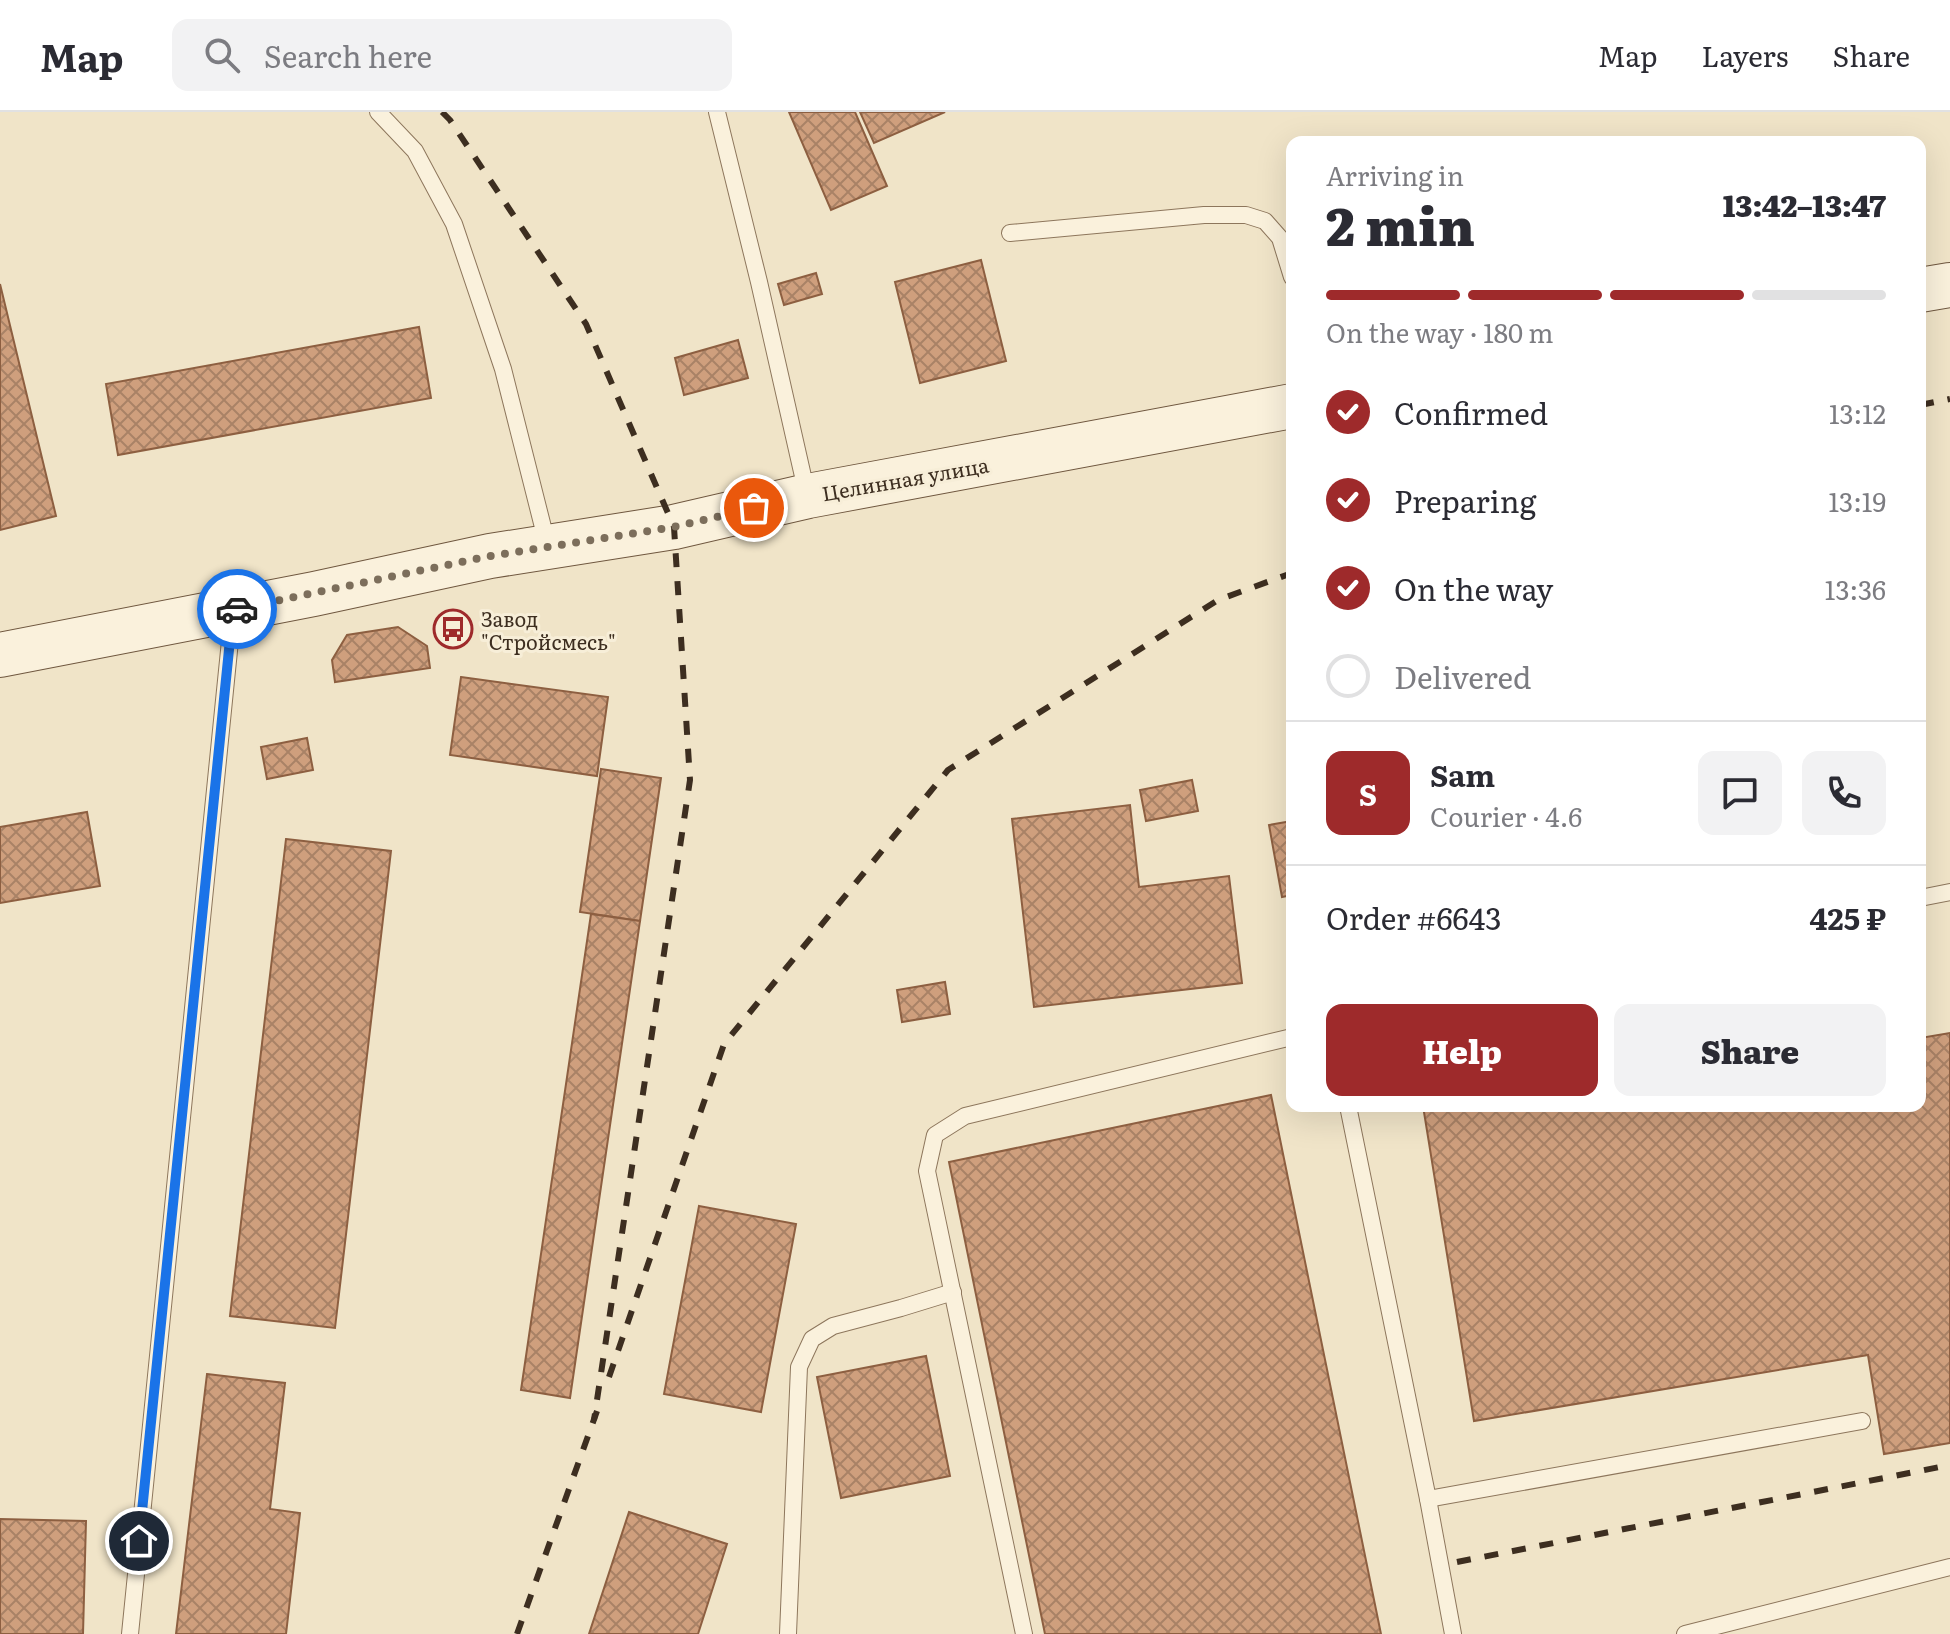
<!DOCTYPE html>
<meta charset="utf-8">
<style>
body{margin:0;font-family:Literata,serif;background:#f2f2f3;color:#2b2b33;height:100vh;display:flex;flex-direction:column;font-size:30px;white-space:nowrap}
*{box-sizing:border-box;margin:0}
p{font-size:26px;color:#7c7c81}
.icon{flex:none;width:44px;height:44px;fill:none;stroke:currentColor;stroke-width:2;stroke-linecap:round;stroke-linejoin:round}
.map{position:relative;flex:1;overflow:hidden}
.panel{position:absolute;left:1286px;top:24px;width:640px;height:976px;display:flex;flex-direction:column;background:#fff;border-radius:16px;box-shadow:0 8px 32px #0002}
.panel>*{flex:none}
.pin{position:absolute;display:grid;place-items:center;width:68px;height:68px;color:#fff;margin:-34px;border:4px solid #fff;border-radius:50%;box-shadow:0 2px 8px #0007}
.courier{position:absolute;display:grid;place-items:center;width:80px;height:80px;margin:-40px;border:6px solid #1a73e8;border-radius:50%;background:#fff;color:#222;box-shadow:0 2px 10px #0007}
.overview em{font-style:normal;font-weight:800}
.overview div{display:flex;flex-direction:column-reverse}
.overview{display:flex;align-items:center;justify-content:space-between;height:136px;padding:0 40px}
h1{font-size:52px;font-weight:800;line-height:60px}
.bar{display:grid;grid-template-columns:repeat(4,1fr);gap:12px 8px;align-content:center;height:96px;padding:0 40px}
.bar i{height:10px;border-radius:6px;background:#e1e1e2}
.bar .current{background:#9e2a2b}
.bar p{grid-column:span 4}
.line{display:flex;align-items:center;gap:20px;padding:0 40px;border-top:2px solid #e1e1e2}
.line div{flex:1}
.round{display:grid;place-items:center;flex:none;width:84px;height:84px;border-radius:16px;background:#f2f2f3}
ol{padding:0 40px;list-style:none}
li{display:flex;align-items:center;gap:24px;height:88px}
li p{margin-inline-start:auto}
li .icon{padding:8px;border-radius:50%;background:#9e2a2b;color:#fff;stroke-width:4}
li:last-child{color:#7c7c81}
li i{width:44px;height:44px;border:4px solid #e1e1e2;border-radius:50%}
.primary-button{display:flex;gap:16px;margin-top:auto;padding:16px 40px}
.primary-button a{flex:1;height:92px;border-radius:16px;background:#9e2a2b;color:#fff;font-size:32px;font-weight:800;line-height:92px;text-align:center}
.primary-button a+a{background:#f2f2f3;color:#2b2b33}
header{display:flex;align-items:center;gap:48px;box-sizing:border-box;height:112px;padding:0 40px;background:#fff;border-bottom:2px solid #e1e1e2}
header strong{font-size:38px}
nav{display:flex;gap:44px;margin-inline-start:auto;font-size:28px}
.search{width:560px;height:72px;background:#f2f2f3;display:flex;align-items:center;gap:20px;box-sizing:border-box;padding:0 28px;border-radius:16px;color:#7c7c81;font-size:30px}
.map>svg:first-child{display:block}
.building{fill:url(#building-cross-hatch);stroke:#8d5f41;stroke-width:2}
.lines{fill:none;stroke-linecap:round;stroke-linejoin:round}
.lane-casing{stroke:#8d765c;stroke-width:18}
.secondary-casing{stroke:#6f573f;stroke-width:46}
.lane{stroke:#faf1dc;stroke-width:16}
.secondary{stroke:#faf1dc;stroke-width:44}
.rail{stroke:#3d2e20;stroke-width:6;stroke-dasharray:14 14;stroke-linecap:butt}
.done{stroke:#7c6e5b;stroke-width:8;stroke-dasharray:0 14.4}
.route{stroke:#1a73e8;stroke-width:10}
.labels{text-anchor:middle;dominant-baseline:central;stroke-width:6;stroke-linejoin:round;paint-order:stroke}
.street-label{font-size:20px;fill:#3d2e20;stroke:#f7eed8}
.poi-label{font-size:20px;fill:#3d2e20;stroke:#f7eed8;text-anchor:start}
</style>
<header>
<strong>Map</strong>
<div class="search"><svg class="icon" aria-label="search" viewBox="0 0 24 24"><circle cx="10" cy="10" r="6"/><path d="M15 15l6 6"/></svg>Search here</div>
<nav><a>Map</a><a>Layers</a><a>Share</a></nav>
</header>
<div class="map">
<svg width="1950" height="1522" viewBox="0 0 1950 1522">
<defs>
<pattern id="building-cross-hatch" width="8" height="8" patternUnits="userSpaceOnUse" patternTransform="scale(2)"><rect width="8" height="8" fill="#cf9f7d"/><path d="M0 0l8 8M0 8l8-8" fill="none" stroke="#a98266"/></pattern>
</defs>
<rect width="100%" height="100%" fill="#f0e4c8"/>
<!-- building -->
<g class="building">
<path d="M789 0H855L887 74 831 98Z"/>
<path d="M860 0H945L874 31Z"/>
<path d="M981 148 1006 249 920 271 895 170Z"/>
<path d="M816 161 822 182 784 193 778 172Z"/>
<path d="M0 172 56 404 0 418Z"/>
<path d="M419 215 431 286 118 343 106 272Z"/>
<path d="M738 228 748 266 684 283 675 246Z"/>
<path d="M398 515 427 534 430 556 335 570 332 548 347 523Z"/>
<path d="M461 565 608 585 597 664 450 643Z"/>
<path d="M307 626 313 658 267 667 261 635Z"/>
<path d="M601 657 661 666 640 809 580 800Z"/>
<path d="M1192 668 1198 699 1146 709 1140 678Z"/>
<path d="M1130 693 1139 775 1229 764 1242 871 1034 895 1012 707Z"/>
<path d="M87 700 100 774 0 791V715Z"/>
<path d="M1292 709V783L1282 785 1269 713Z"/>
<path d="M286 727 391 739 335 1216 230 1204Z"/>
<path d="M591 802 640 809 570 1286 521 1278Z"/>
<path d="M945 870 950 902 902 910 897 878Z"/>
<path d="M1950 921V1331L1884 1342 1868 1243 1474 1309 1423 994H1920V926Z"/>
<path d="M1271 983 1381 1522H1045L949 1050Z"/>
<path d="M699 1094 796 1112 761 1300 664 1282Z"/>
<path d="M926 1244 950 1364 841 1386 817 1265Z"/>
<path d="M207 1262 285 1271 270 1397 300 1401 286 1522H176Z"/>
<path d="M629 1400 727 1432 698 1522H589Z"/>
<path d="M0 1407 86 1409 83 1522H0Z"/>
</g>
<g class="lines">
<!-- lane casing -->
<g class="lane-casing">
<g id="lane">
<path d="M378 0 415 39 454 112 503 257 548 435"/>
<path d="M717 0 759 170 807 382"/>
<path d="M1010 121 1204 103H1246L1265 109 1280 126 1292 165"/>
<path d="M1920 786 1950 780"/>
<path d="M1348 994 1428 1387 1453 1522"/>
<path d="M1428 1387 1862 1309"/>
<path d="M130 1522 233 499"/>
<path d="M788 1522 799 1255 812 1227 833 1214 901 1196 953 1180"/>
<path d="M1024 1522 927 1059 935 1023 965 1004 1292 925"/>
<path d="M1685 1522 1950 1455"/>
</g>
</g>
<!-- secondary casing -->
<g class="secondary-casing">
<g id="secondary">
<path d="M1920 178 1950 173"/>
<path d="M0 543 314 482 490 444 674 415 808 384 1292 294"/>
</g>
</g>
<!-- lane -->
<use href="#lane" class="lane"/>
<!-- secondary -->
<use href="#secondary" class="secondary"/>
<!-- rail -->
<g class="rail">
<path d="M442 0 450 8 586 212 674 415 690 668 594 1308"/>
<path d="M1920 293 1950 287"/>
<path d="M609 1265 724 932 948 658 1218 488 1292 461"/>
<path d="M1457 1450 1950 1353"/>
<path d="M517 1522 597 1299"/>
</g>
</g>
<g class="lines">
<!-- done -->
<path class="done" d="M237 497 490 444 674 415 754 396"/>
<!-- route -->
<path class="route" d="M139 1429 233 498 237 497"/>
</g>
<!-- icons -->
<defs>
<g id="bus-ring" transform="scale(2)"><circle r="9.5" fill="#f7eed8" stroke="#9e2a2b" stroke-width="1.5"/><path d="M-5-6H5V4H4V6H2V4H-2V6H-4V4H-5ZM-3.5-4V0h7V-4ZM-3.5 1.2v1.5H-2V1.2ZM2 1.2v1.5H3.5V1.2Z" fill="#9e2a2b"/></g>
</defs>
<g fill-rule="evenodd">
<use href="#bus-ring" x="453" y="517"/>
</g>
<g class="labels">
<!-- street labels -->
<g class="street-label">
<text transform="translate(905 366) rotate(-10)">Целинная улица</text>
</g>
<!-- poi labels -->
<g class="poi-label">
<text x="481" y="506">Завод<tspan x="481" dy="23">"Стройсмесь"</tspan></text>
</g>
</g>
</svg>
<div class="pin" style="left:754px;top:396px;background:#ea580c"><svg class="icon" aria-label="bag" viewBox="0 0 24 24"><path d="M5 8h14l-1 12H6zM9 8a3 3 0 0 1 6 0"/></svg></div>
<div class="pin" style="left:139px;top:1429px;background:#1f2937"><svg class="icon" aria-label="home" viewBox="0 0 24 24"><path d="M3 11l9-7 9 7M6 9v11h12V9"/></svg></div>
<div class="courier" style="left:237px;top:497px"><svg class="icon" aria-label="car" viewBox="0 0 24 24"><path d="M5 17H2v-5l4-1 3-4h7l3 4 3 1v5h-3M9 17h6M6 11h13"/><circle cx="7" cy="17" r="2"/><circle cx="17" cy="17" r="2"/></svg></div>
<section class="panel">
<div class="overview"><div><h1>2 min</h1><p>Arriving in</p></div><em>13:42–13:47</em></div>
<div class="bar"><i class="current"></i><i class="current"></i><i class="current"></i><i></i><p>On the way · 180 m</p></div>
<ol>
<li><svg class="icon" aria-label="check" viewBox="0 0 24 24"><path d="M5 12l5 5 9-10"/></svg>Confirmed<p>13:12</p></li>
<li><svg class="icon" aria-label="check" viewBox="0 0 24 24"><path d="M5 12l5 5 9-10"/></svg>Preparing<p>13:19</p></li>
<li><svg class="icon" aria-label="check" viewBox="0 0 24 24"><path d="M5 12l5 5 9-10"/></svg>On the way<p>13:36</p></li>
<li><i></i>Delivered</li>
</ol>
<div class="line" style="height:144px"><b class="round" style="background:#9e2a2b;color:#fff">S</b><div><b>Sam</b><p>Courier · 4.6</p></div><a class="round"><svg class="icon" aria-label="chat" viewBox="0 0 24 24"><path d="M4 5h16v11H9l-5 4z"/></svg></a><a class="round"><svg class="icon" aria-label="phone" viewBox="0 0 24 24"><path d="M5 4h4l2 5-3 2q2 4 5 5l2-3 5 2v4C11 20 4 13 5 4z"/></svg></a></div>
<div class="line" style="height:104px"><div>Order #6643</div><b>425 ₽</b></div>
<div class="primary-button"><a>Help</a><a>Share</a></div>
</section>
</div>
